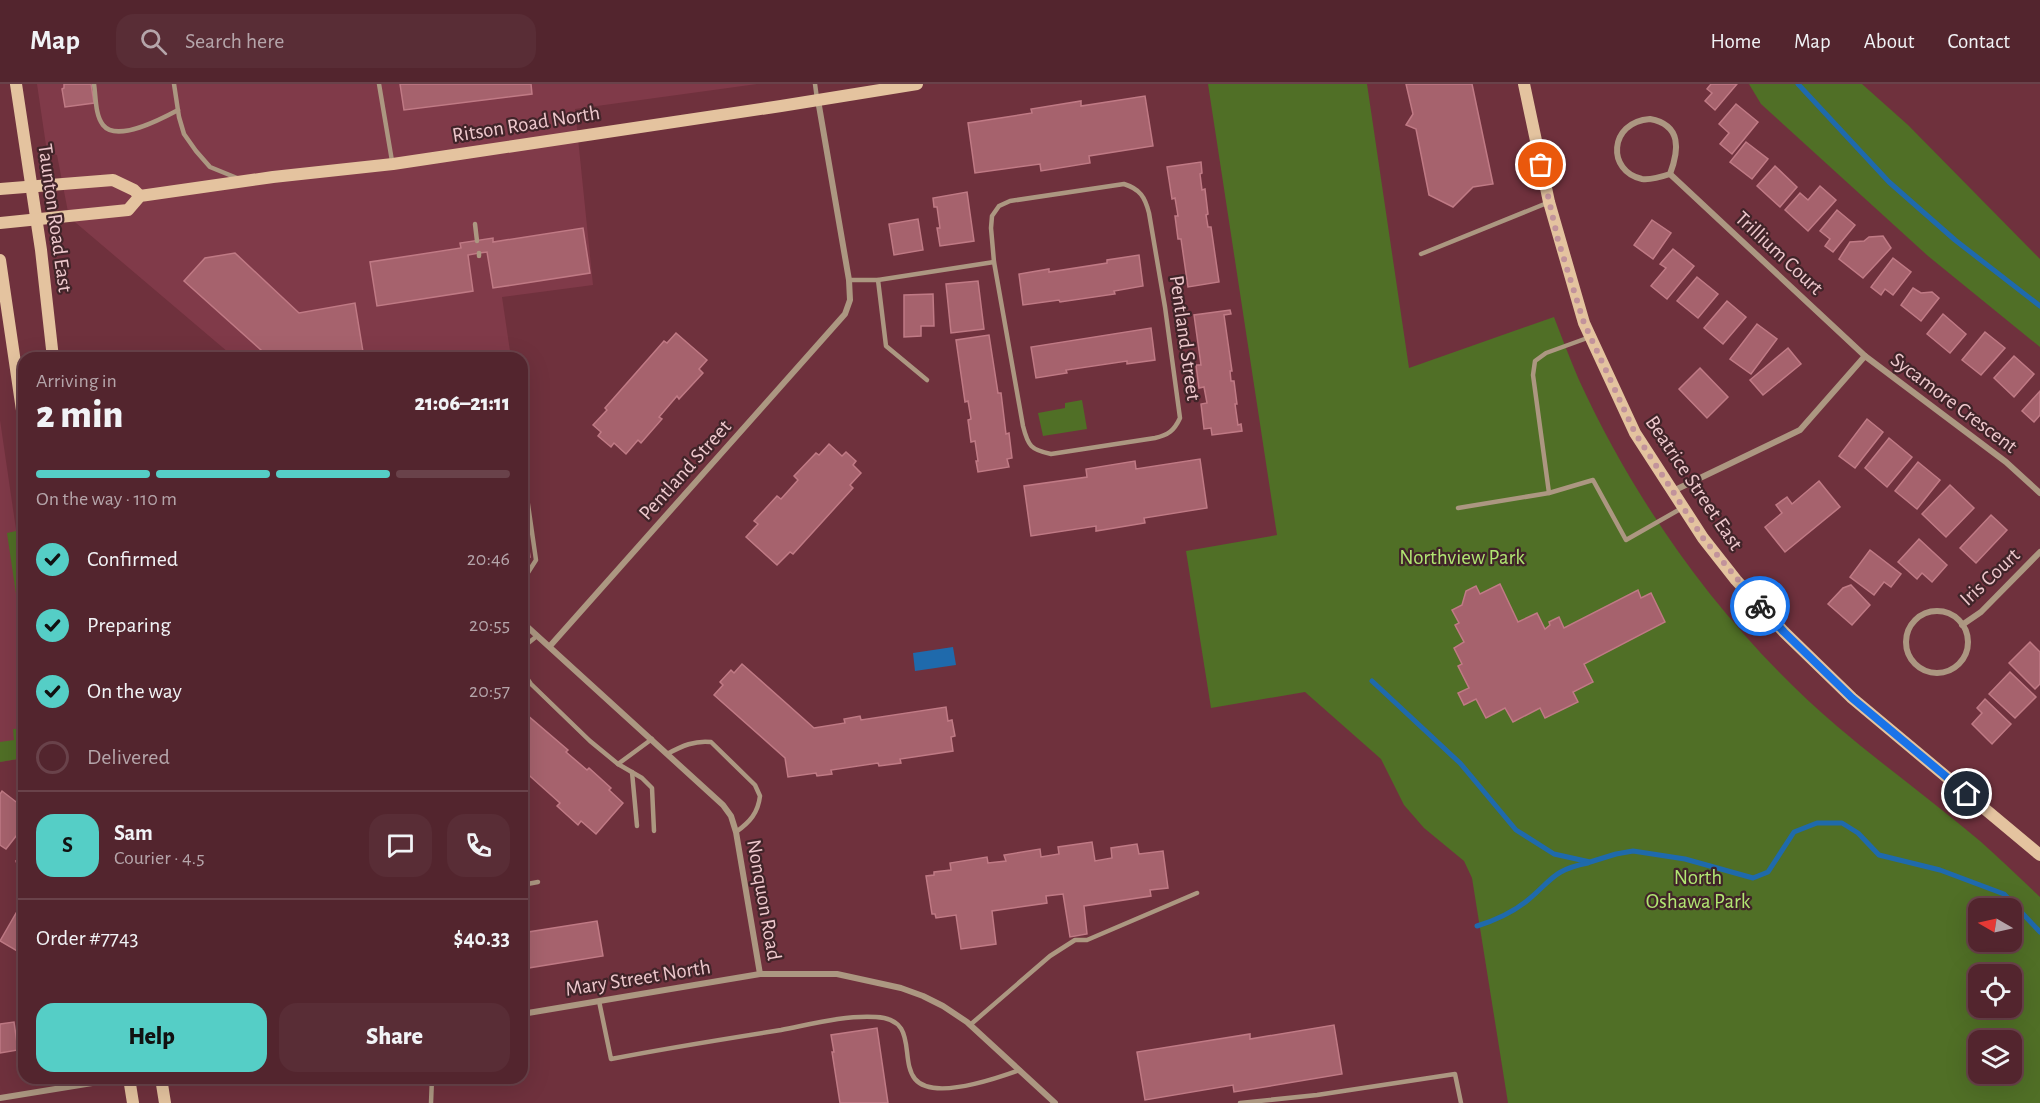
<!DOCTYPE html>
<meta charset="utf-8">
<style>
body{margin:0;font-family:"Alegreya Sans",sans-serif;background:#592d36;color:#f1f3f6;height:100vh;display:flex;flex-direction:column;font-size:22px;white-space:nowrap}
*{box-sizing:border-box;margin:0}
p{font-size:20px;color:#b5a5aa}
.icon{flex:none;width:33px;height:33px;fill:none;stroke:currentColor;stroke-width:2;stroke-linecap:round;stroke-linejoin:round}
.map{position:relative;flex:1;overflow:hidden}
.drawer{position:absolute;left:18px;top:268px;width:510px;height:732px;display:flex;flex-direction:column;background:#53252e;border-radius:18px;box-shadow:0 6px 24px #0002,0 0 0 2px #69424a}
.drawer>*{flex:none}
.needle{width:39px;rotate:279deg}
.tools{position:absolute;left:1968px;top:814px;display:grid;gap:12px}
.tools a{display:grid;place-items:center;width:54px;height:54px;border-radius:12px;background:#53252e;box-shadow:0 6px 24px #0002,0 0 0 2px #69424a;font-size:30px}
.pin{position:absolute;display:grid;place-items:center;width:51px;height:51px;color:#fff;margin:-26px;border:3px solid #fff;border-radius:50%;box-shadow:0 2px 6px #0007}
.courier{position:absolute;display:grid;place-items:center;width:60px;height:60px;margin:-30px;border:4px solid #1a73e8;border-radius:50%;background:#fff;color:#222;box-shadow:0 2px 8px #0007}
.headline em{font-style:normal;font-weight:800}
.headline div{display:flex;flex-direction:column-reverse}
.headline{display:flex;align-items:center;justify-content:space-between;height:102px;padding:0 18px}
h1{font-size:39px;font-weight:800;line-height:45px}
.bar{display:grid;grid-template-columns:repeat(4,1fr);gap:9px 6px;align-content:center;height:72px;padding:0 18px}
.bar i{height:8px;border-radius:4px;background:#69424a}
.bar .selected{background:#55cec6}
.bar p{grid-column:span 4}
.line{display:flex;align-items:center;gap:15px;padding:0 18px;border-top:2px solid #69424a}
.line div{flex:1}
.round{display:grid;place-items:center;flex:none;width:63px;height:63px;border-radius:18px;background:#592d36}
ol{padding:0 18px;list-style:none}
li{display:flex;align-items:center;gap:18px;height:66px}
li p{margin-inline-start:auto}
li .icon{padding:6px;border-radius:50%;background:#55cec6;color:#111;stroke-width:4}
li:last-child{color:#b5a5aa}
li i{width:33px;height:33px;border:3px solid #69424a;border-radius:50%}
.button{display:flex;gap:12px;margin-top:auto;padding:12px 18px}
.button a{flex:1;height:69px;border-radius:18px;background:#55cec6;color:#111;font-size:24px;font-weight:800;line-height:69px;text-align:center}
.button a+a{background:#592d36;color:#f1f3f6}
header{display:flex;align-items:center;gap:36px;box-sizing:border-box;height:84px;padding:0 30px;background:#53252e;border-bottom:2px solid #69424a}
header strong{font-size:28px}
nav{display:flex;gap:33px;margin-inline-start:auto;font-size:21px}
.search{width:420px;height:54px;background:#592d36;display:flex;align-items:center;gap:15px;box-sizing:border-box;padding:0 21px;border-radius:18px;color:#b5a5aa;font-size:22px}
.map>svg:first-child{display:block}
.built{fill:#803a49}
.green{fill:#506f26;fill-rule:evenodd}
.water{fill:#1f6aac}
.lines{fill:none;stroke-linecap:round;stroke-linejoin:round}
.stream{stroke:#1f6aac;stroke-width:5}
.building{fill:#a6626d;stroke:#c07a85;stroke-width:1.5}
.lane{stroke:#ac9781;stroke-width:4.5}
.street{stroke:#ac9781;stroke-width:6}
.secondary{stroke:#e4c39f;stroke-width:12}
.done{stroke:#c2939b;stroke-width:6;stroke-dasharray:0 10.8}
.route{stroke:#1a73e8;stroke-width:8}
.labels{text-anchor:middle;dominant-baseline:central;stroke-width:4.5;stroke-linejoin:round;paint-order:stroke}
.street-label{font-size:21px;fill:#eec8cd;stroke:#412429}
.park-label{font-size:21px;fill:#b1e672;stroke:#412429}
</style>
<header>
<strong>Map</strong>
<div class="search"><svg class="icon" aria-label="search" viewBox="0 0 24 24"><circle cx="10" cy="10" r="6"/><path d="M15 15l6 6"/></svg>Search here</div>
<nav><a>Home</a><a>Map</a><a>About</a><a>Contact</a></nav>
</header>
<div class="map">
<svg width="2040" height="1019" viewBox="0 0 2040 1019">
<rect width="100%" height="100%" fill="#6f313d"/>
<!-- built -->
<g class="built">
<path d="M37 0H757L575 25 593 201 502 213 511 274H235L69 133 57 71 47 68Z"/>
<path d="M0 336 24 500V674L0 678Z"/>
</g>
<!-- green -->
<g class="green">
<path d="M1208 0H1367L1409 284 1554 233C1562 254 1570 275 1579 296 1640 428 1727 548 1838 643 1884 682 1934 718 1980 757 2000 775 2020 794 2040 813V1019H1508L1472 794 1464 777 1424 744 1404 721 1381 675 1305 608 1211 624 1186 467 1277 451ZM1978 825H2012V858H1978ZM1978 891H2012V924H1978ZM1978 957H2012V990H1978Z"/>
<path d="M1749 0H1862L1908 41 2040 175V263L1928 172 1761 20Z"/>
<path d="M1082 316 1087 345 1043 352 1038 329 1065 324V319Z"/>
<path d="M16 447 24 500V564L7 449Z"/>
<path d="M24 644V674L0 678V658L14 656 13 645Z"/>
</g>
<!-- water -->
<path class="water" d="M953 563 956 581 915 587 913 569Z"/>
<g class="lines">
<!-- stream -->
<g class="stream">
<path d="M1798 0 1889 98 1955 156 2040 222"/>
<path d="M1372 597 1460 679 1516 746 1554 770 1590 778 1616 770 1633 767 1685 775 1753 794 1768 788 1794 748 1817 739H1842L1858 749 1879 771 1940 786 2004 810 2040 848"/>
<path d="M1477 842C1496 836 1512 829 1528 816 1553 795 1553 786 1588 779"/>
</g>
</g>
<!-- building -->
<g class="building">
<path d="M64 0H91L94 19 65 23 62 5 64 4Z"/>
<path d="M400 0H531L532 10 404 26Z"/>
<path d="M1406 0H1472L1493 100 1473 103 1453 123 1429 111 1416 45 1406 41 1413 30Z"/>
<path d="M1711 0H1737L1715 26 1705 17 1712 9 1707 5Z"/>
<path d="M1145 12 1153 62 1089 72 1090 79 1041 87 1040 80 975 89 968 39 1032 29 1031 25 1081 17V22Z"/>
<path d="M1736 20 1758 38 1732 70 1720 60 1729 49 1719 40Z"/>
<path d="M1746 58 1768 75 1752 95 1730 78Z"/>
<path d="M1201 78 1202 89 1200 90 1202 106 1205 105 1208 130 1206 131 1208 143H1211L1219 198 1188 203 1181 155H1178L1175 132H1178L1175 114 1172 115 1167 83Z"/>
<path d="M1775 82 1797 103 1780 123 1757 102Z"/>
<path d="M1820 102 1836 116 1808 147 1785 126 1800 109 1808 116Z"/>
<path d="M967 108 974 157 940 162 937 144H940L937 123H934L933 114Z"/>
<path d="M1837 126 1855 141 1833 168 1825 162 1830 155 1820 147Z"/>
<path d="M918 135 923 166 894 171 889 140Z"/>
<path d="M1652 136 1671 149 1653 175 1634 161Z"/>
<path d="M583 144 590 189 493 204 487 168 479 169 468 171 473 207 377 222 370 178 461 164 460 159 493 154V158Z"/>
<path d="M1883 152 1891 164 1863 194 1839 175 1850 158 1864 157 1869 153Z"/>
<path d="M1673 165 1694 182 1667 215 1651 202 1666 184 1660 180Z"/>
<path d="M235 169 299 229 355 219 364 274H270L184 197 205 174Z"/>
<path d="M1139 171 1143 202 1114 207 1115 210 1060 218 1059 216 1023 221 1019 190 1049 185V188L1107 179V176Z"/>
<path d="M1893 174 1911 188 1893 211 1885 205 1881 211 1871 203Z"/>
<path d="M1697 193 1718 210 1698 234 1677 217Z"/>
<path d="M978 197 984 245 951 249 946 200Z"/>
<path d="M1913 204 1921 209 1932 208 1939 214 1921 237 1901 221Z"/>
<path d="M933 210 934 242H921V252L904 253V211Z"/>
<path d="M1727 217 1746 233 1723 260 1704 244Z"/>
<path d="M1230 226 1231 230 1224 231 1232 287H1230L1231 297H1234L1237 320H1235L1238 341 1241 340 1242 347 1212 351 1211 344 1204 345 1201 320 1207 319 1204 303 1199 304 1196 281H1201L1194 231Z"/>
<path d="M1943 230 1966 250 1950 269 1927 250Z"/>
<path d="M1757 240 1777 255 1751 290 1730 275Z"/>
<path d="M1151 244 1155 276 1127 280V277L1066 286 1067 289 1036 294 1031 263Z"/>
<path d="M1985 248 2005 264 1981 291 1962 276Z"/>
<path d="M676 249 707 276 699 285 703 289 679 315 677 312 659 333 662 335 641 359 638 356 626 370 614 359 611 363 598 352 601 348 593 341 607 326 605 324 664 257 667 259Z"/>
<path d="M989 251 998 309H1001L1006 350 1009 349 1012 374 1007 375 1009 383 978 388 976 377H978L975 357 971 358 968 336 971 335 968 317 965 318 956 256Z"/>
<path d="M1788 264 1801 280 1763 311 1750 296Z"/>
<path d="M2014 272 2034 290 2014 313 1994 294Z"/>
<path d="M1700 284 1728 313 1707 334 1679 305Z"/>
<path d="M2040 307V331L2034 338 2022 327Z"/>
<path d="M1867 335 1883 348 1855 384 1839 372Z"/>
<path d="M1889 354 1912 373 1887 403 1865 384Z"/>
<path d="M829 360 842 372 846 368 856 377 853 381 861 389 850 401 853 404 793 470 790 468 777 481 746 453 758 440 754 437 777 412 781 415 798 396 794 392 816 369 819 371Z"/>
<path d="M1200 375 1207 424 1144 434 1145 439 1096 447V442L1031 452 1024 402 1087 393 1086 385 1135 377 1136 385Z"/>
<path d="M1918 378 1940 396 1917 425 1895 407Z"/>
<path d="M1819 397 1840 423 1785 468 1765 443 1782 429 1776 421 1787 413 1792 420Z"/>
<path d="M1950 401 1974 424 1946 453 1922 430Z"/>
<path d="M522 416 530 473 522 474Z"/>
<path d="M1991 431 2007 446 1976 479 1960 464Z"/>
<path d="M1919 455 1947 481 1932 498 1922 489 1917 495 1898 478Z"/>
<path d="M1870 466 1901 490 1891 503 1884 498 1874 511 1850 493Z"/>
<path d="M1500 500 1518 538 1537 529 1545 545 1550 541 1549 538 1559 533 1564 544 1638 506 1641 514 1651 509 1665 538 1584 580 1593 598 1573 608 1578 618 1545 634 1540 624 1513 638 1505 624 1486 634 1476 615 1464 621 1458 609 1469 604 1458 582 1462 580 1454 564 1464 558 1455 541 1459 539 1452 526 1462 521 1466 507 1476 502 1480 510Z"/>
<path d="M1851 501 1870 521 1852 541 1828 520 1843 504Z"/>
<path d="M2030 558 2040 568V600L2035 605 2009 579Z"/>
<path d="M742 580 814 644 845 639 844 635 860 632 861 636 946 623 948 637 952 636 955 652 951 653 953 667 900 675 901 679 879 682 878 679 831 686 832 690 817 692 816 689 788 693 785 674 714 611 723 601 720 598 731 586 734 589Z"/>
<path d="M2010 588 2036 613 2015 634 1989 610Z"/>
<path d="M1985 615 2011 640 1992 660 1972 640 1982 629 1977 624Z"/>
<path d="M522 622 528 627 526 630 568 666 566 668 587 686 589 684 611 704 609 706 623 719 596 750 581 737 578 741 557 722 560 719 522 685Z"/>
<path d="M2 707 24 724V742L6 765 0 761V710Z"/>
<path d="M1092 758 1095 777 1112 774 1111 764 1137 760 1139 770 1163 767 1168 804 1150 806 1151 812 1084 822 1087 850 1070 853 1063 810 1046 812 1047 819 992 827 996 860 961 865 956 831 936 834 935 830H932L926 792 934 791V788L951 786 950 779 987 773 988 779 1006 777 1004 771 1040 765 1041 773 1059 770 1058 763Z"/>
<path d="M24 774V800L16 777Z"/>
<path d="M19 824 24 827V871L0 857Z"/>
<path d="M597 837 603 872 522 885V849Z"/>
<path d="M14 938 18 966 0 969V940Z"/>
<path d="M1334 941 1342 990 1234 1008 1233 1001 1145 1016 1137 968 1250 950V955Z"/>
<path d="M877 944 888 1019H840L832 968H834L831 951Z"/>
</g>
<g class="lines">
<!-- lane -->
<g class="lane">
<path d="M94 0C96 13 95 31 103 41 117 59 163 34 178 26"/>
<path d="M174 0 179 33 184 50 196 67 210 83 237 94"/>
<path d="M379 0 392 77"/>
<path d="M815 0 817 15"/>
<path d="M1124 100C1140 105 1145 113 1149 129L1165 223 1180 334C1174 347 1168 351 1155 354L1051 370C1031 366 1028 362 1023 342L994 178 991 144 992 132 999 122 1010 117Z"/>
<path d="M475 140 477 157"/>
<path d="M479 169V172"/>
<path d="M1421 170 1547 119"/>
<path d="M849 196H878L994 178"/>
<path d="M878 196 886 262 927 296"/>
<path d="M522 379 536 476 522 498"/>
<path d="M1549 409 1533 291 1535 277 1546 269 1590 253"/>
<path d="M1458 424 1549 409 1593 396 1626 456 1682 424"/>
<path d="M522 564 537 552"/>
<path d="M522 587 531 600 590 657 618 680 642 694 652 704 654 747"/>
<path d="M667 670C682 662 695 656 711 658L755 701 760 712C758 729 750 738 736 748"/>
<path d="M618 680 652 655"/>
<path d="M632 688 637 742"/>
<path d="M522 801 538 798"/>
<path d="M599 917 611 975C667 964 724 955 781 946 812 940 845 931 876 933 919 935 899 975 915 995 933 1017 998 994 1020 986"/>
<path d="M970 941 1050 872 1075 856H1087L1197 809"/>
<path d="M431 1019 432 994"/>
<path d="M1240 1019 1317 1011 1455 990 1461 1019"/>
</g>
<!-- street -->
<g class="street">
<path d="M1650 35C1682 41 1679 66 1670 90 1661 93 1651 96 1642 95 1607 88 1608 38 1650 35Z"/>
<path d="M1670 90 1865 272"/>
<path d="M1673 407 1800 346 1865 272 2006 378 2040 409"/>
<circle cx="1937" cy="558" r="31"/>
<path d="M522 538 723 721 731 732 736 748 760 890"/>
<path d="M1962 541 1981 528 2040 468"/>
<path d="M550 562 845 230 850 216 849 196 818 16"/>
<path d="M522 930 760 890H837L901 904 923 912 943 922 967 938 1055 1019"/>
<path d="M0 1014 123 994"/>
</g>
<!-- secondary -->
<g class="secondary">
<path d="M16 0 41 166 53 274"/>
<path d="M1524 0 1549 118 1584 239 1635 349 1703 454 1736 496 1784 548 1852 614 2040 771"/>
<path d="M0 105 113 96 134 106 140 112"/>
<path d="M0 139 128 126 140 112 273 93 393 80 781 22 917 0"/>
<path d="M0 176 24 340"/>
<path d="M129 994 133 1019"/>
<path d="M161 994 165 1019"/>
</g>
</g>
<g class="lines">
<!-- done -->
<path class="done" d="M1541 81 1558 156 1584 239 1635 349 1703 454 1760 522"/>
<!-- route -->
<path class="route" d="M1760 522 1784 548 1852 614 1967 710"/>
</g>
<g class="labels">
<!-- street labels -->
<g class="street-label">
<text transform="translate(526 40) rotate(-9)">Ritson Road North</text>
<text transform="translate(55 134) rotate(82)">Taunton Road East</text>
<text transform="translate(1779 169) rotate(43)">Trillium Court</text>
<text transform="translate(1185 254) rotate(82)">Pentland Street</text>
<text transform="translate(1954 319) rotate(37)">Sycamore Crescent</text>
<text transform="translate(685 386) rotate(-48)">Pentland Street</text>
<text transform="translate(1694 399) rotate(56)">Beatrice Street East</text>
<text transform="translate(1990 493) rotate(-43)">Iris Court</text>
<text transform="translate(764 816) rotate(80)">Nonquon Road</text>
<text transform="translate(638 894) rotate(-9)">Mary Street North</text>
</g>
<!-- park labels -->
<g class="park-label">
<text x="1462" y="473">Northview Park</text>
<text x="1698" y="793">North<tspan x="1698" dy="24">Oshawa Park</tspan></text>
</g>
</g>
</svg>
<div class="tools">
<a><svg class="needle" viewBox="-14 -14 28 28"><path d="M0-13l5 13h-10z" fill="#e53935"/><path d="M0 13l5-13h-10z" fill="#b5a5aa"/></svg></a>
<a><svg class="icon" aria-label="locate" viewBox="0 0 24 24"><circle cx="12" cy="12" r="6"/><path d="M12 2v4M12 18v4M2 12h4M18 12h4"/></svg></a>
<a><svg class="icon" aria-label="layers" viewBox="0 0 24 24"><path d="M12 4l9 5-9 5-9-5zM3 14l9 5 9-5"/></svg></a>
</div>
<div class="pin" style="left:1541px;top:81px;background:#ea580c"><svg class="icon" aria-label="bag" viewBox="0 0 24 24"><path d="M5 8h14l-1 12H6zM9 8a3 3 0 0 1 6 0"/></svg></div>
<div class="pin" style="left:1967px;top:710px;background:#1f2937"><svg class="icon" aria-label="home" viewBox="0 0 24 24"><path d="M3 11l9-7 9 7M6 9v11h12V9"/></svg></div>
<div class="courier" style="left:1760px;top:522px"><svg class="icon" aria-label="bike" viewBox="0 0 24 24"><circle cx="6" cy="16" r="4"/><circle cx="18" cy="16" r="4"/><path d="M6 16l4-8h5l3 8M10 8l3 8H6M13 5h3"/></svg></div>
<section class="drawer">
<div class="headline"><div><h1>2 min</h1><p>Arriving in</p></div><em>21:06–21:11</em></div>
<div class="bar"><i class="selected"></i><i class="selected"></i><i class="selected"></i><i></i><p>On the way · 110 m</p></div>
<ol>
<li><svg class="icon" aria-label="check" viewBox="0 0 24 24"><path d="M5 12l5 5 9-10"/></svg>Confirmed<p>20:46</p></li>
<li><svg class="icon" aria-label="check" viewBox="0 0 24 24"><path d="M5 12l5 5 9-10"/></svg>Preparing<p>20:55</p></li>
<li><svg class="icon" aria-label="check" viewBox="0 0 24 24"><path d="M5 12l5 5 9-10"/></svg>On the way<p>20:57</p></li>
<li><i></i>Delivered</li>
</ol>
<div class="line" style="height:108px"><b class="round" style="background:#55cec6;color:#111">S</b><div><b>Sam</b><p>Courier · 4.5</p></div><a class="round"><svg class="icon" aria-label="chat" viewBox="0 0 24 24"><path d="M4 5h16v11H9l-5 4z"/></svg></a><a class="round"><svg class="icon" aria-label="phone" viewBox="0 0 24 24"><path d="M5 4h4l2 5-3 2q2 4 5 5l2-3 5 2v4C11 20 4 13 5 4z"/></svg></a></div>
<div class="line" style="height:78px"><div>Order #7743</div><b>$40.33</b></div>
<div class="button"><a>Help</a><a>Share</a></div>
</section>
</div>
